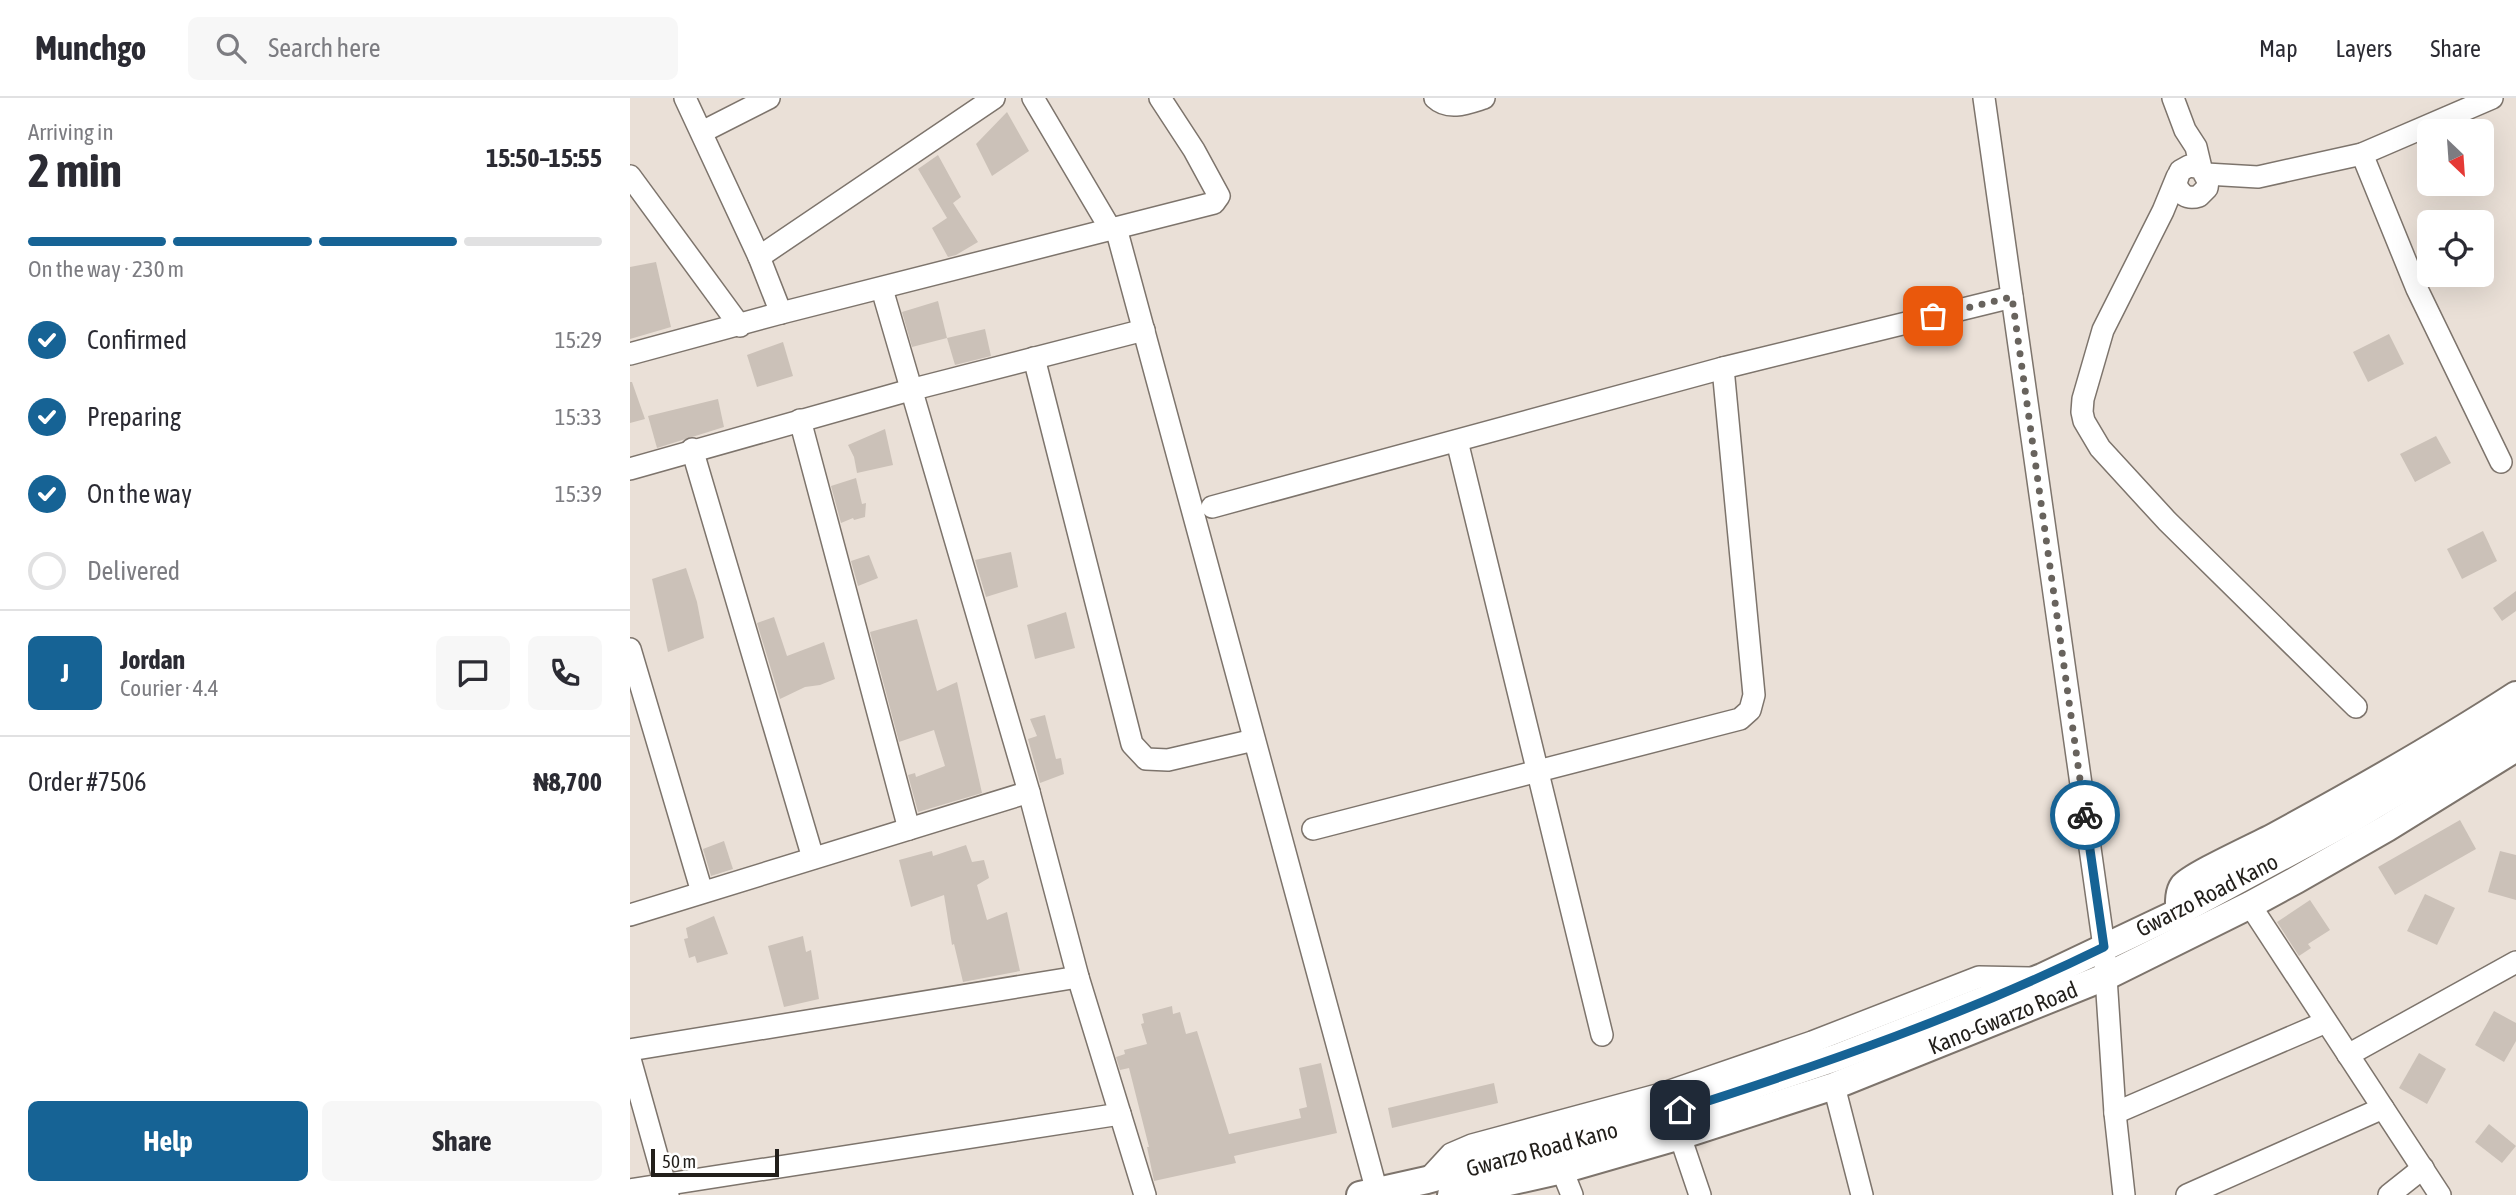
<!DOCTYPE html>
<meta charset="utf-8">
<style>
body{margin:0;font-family:"Asap Condensed",sans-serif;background:#f7f7f7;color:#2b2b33;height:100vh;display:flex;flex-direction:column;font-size:26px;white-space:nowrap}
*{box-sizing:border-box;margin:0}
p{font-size:23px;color:#7c7c81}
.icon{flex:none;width:38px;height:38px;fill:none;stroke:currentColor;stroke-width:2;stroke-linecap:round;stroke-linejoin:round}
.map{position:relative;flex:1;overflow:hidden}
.side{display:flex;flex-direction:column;background:#fff;width:630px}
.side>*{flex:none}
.needle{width:46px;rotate:155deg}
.controls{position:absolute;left:1787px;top:21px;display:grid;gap:14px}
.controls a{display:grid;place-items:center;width:77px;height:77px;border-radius:10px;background:#fff;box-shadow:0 7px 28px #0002;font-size:35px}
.scale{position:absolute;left:21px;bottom:18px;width:128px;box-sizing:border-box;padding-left:7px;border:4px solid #221f1b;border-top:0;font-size:19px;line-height:24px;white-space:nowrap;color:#221f1b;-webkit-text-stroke:5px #fff;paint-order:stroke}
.pin{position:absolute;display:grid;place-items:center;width:60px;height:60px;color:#fff;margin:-30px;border-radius:14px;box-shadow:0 4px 10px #0006}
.courier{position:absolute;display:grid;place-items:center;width:70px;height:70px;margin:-35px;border:5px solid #166395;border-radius:50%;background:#fff;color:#222;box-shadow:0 2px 9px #0007}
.head em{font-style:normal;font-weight:700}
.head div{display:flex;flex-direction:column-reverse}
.head{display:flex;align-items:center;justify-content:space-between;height:119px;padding:0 28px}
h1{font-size:46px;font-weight:700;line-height:52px}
.bar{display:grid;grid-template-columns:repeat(4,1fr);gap:10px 7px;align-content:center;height:84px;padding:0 28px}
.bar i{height:9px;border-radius:5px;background:#e1e1e2}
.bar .active{background:#166395}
.bar p{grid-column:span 4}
.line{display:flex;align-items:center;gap:18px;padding:0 28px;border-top:2px solid #e1e1e2}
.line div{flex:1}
.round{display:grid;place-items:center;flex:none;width:74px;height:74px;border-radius:10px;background:#f7f7f7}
ol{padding:0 28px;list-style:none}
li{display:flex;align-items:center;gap:21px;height:77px}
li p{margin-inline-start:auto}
li .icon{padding:7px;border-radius:50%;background:#166395;color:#fff;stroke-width:4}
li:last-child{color:#7c7c81}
li i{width:38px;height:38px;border:4px solid #e1e1e2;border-radius:50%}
.cta{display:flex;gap:14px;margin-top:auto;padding:14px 28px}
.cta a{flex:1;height:80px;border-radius:10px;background:#166395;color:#fff;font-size:28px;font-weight:700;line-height:80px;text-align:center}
.cta a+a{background:#f7f7f7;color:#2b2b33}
header{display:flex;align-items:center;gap:42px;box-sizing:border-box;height:98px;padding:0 35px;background:#fff;border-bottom:2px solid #e1e1e2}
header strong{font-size:33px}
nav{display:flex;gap:38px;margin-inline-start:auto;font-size:24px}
.search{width:490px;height:63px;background:#f7f7f7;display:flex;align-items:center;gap:18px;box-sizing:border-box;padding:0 24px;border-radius:10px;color:#7c7c81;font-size:26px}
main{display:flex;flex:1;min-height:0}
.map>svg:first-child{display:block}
.building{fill:#cbc1b8}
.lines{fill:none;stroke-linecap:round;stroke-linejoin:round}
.minor-casing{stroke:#7d746c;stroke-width:24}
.major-casing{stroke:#7d746c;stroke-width:30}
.minor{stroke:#fff;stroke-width:21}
.major{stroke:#fff;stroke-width:26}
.done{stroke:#68635d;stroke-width:7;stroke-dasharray:0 12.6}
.route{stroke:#166395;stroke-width:9}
.labels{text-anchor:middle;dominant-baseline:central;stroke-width:5;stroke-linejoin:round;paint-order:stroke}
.street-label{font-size:23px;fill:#221f1b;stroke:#fff}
</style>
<header>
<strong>Munchgo</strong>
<div class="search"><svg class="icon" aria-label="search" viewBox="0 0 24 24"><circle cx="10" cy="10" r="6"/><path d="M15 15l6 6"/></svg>Search here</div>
<nav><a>Map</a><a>Layers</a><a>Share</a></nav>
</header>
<main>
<section class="side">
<div class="head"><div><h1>2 min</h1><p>Arriving in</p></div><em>15:50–15:55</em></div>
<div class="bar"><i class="active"></i><i class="active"></i><i class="active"></i><i></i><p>On the way · 230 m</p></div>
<ol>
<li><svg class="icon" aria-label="check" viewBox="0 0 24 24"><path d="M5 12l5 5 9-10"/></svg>Confirmed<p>15:29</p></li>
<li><svg class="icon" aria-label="check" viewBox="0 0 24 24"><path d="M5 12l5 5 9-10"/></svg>Preparing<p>15:33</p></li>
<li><svg class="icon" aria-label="check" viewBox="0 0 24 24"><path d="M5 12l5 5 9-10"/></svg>On the way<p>15:39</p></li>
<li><i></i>Delivered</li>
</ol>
<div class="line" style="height:126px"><b class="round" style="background:#166395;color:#fff">J</b><div><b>Jordan</b><p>Courier · 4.4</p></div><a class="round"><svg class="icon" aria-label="chat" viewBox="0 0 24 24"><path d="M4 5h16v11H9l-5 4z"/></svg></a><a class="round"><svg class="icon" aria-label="phone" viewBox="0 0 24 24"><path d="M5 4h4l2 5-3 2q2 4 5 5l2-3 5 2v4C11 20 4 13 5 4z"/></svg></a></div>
<div class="line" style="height:91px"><div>Order #7506</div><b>₦8,700</b></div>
<div class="cta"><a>Help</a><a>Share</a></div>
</section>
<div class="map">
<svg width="1886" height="1097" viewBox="0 0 1886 1097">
<rect width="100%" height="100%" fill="#eae0d7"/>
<!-- building -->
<g class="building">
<path d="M377 14 399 53 362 78 346 46Z"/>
<path d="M308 57 331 99 323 105 348 144 326 157 318 159 302 130 317 120 288 71Z"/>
<path d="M26 164 41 229 0 241V169Z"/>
<path d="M308 203 317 240 282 249 272 214Z"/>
<path d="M355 231 361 258 325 267 317 240Z"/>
<path d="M1759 236 1774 266 1738 284 1723 254Z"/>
<path d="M153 244 163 278 127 289 117 257Z"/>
<path d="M0 284H2L15 321 0 325Z"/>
<path d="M88 301 94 329 27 350 18 318Z"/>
<path d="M255 331 263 367 227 375 224 359 218 347Z"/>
<path d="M1806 338 1821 365 1785 384 1770 356Z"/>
<path d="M226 380 232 406 236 405 235 419 224 422 223 420 211 425 201 388Z"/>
<path d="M1853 433 1867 463 1832 481 1817 451Z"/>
<path d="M381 454 388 489 356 499 345 462Z"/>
<path d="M239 457 248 480 228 488 221 463Z"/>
<path d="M56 470 67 504 74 540 38 554 22 481Z"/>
<path d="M1886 493V513L1872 523 1863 510Z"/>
<path d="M436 514 445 550 405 561 397 527Z"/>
<path d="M144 519 157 558 194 544 205 581 190 587 175 589 150 601 127 525Z"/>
<path d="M287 521 307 593 327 584 352 695 288 714 278 677 285 675 286 679 315 668 304 632 269 644 240 534Z"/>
<path d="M415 617 426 661 431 660 434 676 410 685 398 641 407 638 400 621Z"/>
<path d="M1830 722 1846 751 1765 797 1748 769Z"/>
<path d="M94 743 103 771 81 778 73 751Z"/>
<path d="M336 747 342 764 354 762 359 780 347 787 357 822 377 814 390 873 333 884 324 846 322 847 314 797 281 809 269 762 302 753 303 758Z"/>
<path d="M1870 753 1886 757V802L1858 794Z"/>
<path d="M1795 796 1825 810 1807 847 1777 833Z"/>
<path d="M1680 802 1700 832 1678 846 1681 850 1669 858 1647 824Z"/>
<path d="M84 818 98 856 67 865 65 858 59 860 54 841 58 840 56 830Z"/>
<path d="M173 838 176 854 181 852 189 901 154 909 138 848Z"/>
<path d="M542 908 543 916 550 914 556 936 567 933 599 1036 671 1020 669 1011 677 1009 669 970 691 965 707 1035 604 1058 606 1065 524 1083 517 1049H519L499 970 490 972 486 959 495 956 494 952 517 946 511 926 514 925 512 916Z"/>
<path d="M1864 913 1886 925V943L1874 964 1845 947Z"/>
<path d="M1789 955 1816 971 1797 1006 1769 990Z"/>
<path d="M864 985 868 1005 762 1030 758 1010Z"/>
<path d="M1859 1026 1886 1048 1872 1065 1845 1044Z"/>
</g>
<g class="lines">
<!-- minor casing -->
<g class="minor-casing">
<g id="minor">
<path d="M55 0 129 159 151 215"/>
<path d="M403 0 481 132"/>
<path d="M805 0C819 13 838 5 854 0"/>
<path d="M1354 0 1474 849 1485 1015 1494 1097"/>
<path d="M1543 0 1555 32 1566 49 1571 70 1578 83 1577 90 1569 98C1557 102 1549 96 1546 85L1550 73 1559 68 1571 70"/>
<path d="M72 34 139 0"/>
<path d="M1732 56 1787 191 1871 364"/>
<path d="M1576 76 1628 79 1732 56 1862 0"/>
<path d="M0 78 110 228"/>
<path d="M1547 79 1533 113 1473 232 1453 301 1452 314 1454 323 1470 350 1537 423 1726 609"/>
<path d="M486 130 747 1094"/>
<path d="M129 159 364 0"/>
<path d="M252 191 399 694 448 879 515 1097"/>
<path d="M0 256 151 215 584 105 589 98 564 52 530 0"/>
<path d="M404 260 502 646 516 661 538 662 624 642"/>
<path d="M170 322 279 731"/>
<path d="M827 343 972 937"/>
<path d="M62 351 183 760"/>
<path d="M0 371 280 292 514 232"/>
<path d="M582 409 1093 270 1382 199"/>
<path d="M0 551 72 794"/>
<path d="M683 731 1110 621 1120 612 1124 597 1093 270"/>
<path d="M1620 807 1810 1097"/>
<path d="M0 817 399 694"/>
<path d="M0 952 448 879"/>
<path d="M1718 957 1886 864"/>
<path d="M0 961 38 1097"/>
<path d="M1204 988 1232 1097"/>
<path d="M1485 1015 1696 924"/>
<path d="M1050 1038 1070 1097"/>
<path d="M932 1072 942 1097"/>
<path d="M797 1082 821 1056 842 1047 1031 996 1182 944 1349 879 1400 880"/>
<path d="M0 1092 490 1016"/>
<path d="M1557 1097 1753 1010"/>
<path d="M1759 1097 1793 1070"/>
</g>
</g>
<!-- major casing -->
<g class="major-casing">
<g id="major">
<path d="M1549 814C1549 806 1548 795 1553 788 1560 778 1631 746 1647 737 1728 693 1809 647 1886 597"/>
<path d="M730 1097 797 1082 1027 1020 1208 959 1412 879 1549 814 1720 722 1886 623"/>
<path d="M821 1097 932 1072 1050 1038 1204 988 1475 879 1620 807 1666 782 1757 730 1886 650"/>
</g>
</g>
<!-- minor -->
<use href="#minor" class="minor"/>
<!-- major -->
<use href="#major" class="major"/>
</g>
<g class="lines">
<!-- done -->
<path class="done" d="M1303 218 1382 199 1455 717"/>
<!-- route -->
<path class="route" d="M1050 1012C1194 966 1338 916 1474 849L1455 717"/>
</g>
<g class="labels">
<!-- street labels -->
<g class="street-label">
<text transform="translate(1577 797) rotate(-27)">Gwarzo Road Kano</text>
<text transform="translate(1373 920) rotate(-22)">Kano-Gwarzo Road</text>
<text transform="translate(912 1051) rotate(-15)">Gwarzo Road Kano</text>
</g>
</g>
</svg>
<div class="controls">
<a><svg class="needle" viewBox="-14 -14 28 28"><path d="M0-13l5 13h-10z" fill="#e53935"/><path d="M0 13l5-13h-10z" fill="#7c7c81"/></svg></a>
<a><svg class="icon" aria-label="locate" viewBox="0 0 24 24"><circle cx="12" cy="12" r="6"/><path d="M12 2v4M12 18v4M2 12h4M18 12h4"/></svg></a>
</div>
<div class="scale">50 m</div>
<div class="pin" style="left:1303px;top:218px;background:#ea580c"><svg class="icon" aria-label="bag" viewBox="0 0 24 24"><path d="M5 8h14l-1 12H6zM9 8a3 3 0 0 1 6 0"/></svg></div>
<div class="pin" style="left:1050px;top:1012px;background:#1f2937"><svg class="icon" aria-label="home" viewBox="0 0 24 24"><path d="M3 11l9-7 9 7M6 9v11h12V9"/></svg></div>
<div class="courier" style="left:1455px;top:717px"><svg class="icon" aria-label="bike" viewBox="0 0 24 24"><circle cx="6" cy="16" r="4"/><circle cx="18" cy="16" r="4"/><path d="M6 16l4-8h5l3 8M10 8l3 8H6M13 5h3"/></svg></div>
</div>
</main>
